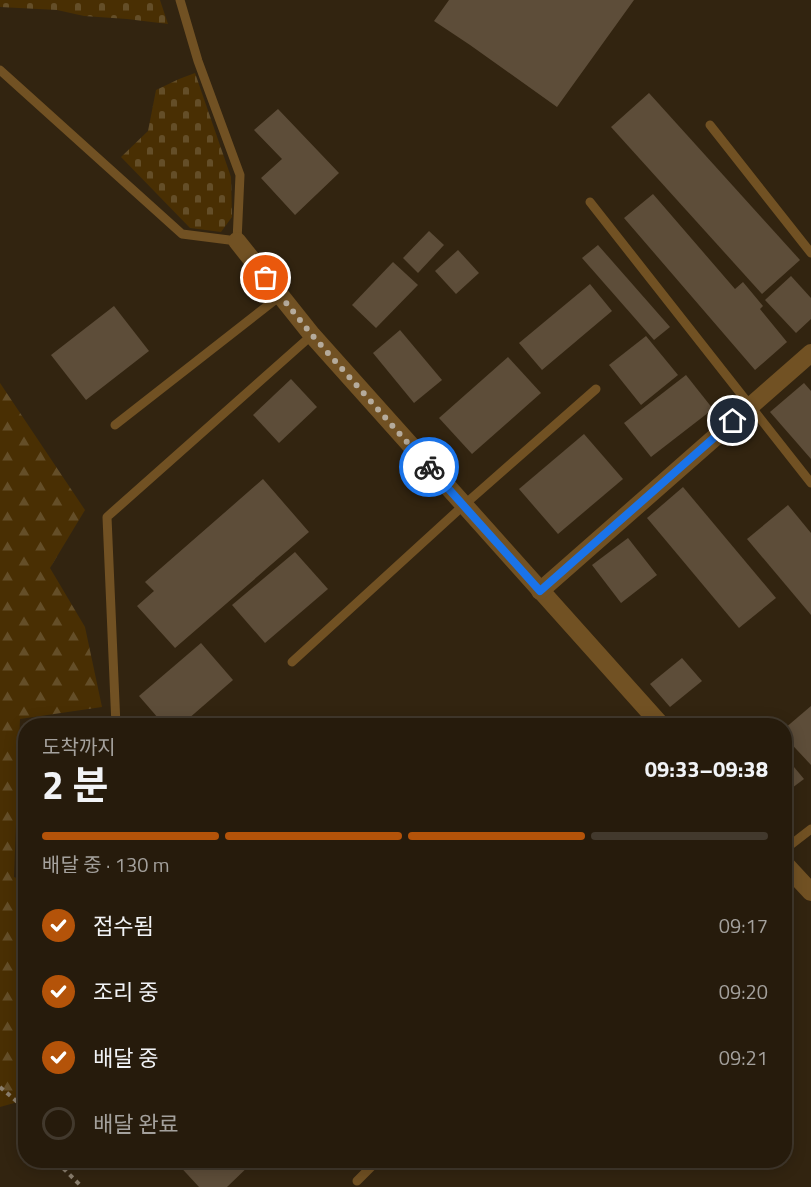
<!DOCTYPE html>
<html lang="ko">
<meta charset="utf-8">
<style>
body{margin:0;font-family:"Titillium Web","Noto Sans KR",sans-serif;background:#2e2415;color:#f1f3f6;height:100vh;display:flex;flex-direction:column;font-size:22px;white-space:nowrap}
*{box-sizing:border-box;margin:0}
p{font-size:20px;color:#a4a19d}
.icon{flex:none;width:33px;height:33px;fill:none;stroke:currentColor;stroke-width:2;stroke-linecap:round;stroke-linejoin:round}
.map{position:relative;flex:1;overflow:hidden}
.drawer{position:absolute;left:18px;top:718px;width:774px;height:450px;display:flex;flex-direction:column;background:#261b0c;border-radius:24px;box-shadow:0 3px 15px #0003,0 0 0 2px #42392d}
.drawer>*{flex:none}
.pin{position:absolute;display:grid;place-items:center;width:51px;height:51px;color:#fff;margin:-26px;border:3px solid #fff;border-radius:50%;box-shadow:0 2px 6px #0007}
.courier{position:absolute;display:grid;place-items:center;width:60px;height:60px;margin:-30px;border:4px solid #1a73e8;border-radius:50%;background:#fff;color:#222;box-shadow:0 2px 8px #0007}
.overview em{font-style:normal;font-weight:700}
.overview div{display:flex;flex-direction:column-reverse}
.overview{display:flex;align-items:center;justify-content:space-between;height:102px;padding:0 24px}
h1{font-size:39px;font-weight:700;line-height:45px}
.bar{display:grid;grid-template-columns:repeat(4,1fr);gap:9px 6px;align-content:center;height:72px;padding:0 24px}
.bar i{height:8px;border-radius:4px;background:#42392d}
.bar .current{background:#b45309}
.bar p{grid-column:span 4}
ol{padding:0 24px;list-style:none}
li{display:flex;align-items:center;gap:18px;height:66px}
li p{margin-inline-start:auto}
li .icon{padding:6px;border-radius:50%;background:#b45309;color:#fff;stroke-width:4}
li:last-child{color:#a4a19d}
li i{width:33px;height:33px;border:3px solid #42392d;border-radius:50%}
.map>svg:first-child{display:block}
.forest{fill:url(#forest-firs)}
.cemetery{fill:url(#cemetery-stones)}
.building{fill:#5d4d39}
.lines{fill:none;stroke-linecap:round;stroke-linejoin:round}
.path{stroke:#8a7e6d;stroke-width:4;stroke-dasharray:4.5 4.5;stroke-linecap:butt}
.lane{stroke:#715123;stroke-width:9}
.street{stroke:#715123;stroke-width:18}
.done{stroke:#b5ab9c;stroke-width:6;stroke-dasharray:0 10.8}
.route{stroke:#1a73e8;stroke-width:8}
</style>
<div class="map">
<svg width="811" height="1187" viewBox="0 0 811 1187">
<defs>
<pattern id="forest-firs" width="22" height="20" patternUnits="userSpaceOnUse" patternTransform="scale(1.5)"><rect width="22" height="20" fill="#492f03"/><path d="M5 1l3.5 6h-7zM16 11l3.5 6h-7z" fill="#644e28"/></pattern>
<pattern id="cemetery-stones" width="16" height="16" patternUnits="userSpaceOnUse" patternTransform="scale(1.5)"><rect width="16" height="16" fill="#492f03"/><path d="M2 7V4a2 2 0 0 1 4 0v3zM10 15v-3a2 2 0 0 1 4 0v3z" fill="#644e28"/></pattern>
</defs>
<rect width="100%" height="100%" fill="#322410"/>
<!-- forest -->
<path class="forest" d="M0 383 85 510 50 568 85 627 102 707 20 719 14 877 25 881V1100L0 1107Z"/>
<!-- cemetery -->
<g class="cemetery">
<path d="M0 0H160L168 24 127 19 84 16 57 10 0 7Z"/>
<path d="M195 73 231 177 232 217 221 232 190 228 121 157 148 131 156 90 179 79Z"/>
</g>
<!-- building -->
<g class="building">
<path d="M449 0H634L557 107 470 45 434 21Z"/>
<path d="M649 93 800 260 762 294 611 127Z"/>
<path d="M278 109 339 173 295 215 261 178 282 159 254 130Z"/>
<path d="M653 194 735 289 743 282 763 306 760 309 787 342 755 370 624 218Z"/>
<path d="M429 231 444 245 418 273 403 258Z"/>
<path d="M598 245 670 327 654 340 582 258Z"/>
<path d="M458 250 479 273 456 294 435 271Z"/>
<path d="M393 262 418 285 376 328 352 305Z"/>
<path d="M791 276 811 298V319L796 333 765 300Z"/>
<path d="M590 284 612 311 542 370 519 343Z"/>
<path d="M114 306 149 351 86 400 51 355Z"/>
<path d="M400 330 442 380 414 403 373 353Z"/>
<path d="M646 336 678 375 641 405 609 365Z"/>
<path d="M508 357 541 393 472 454 439 418Z"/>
<path d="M686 375 713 409 651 457 624 423Z"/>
<path d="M291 379 317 407 279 443 253 415Z"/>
<path d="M804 383 811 391V459L770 412Z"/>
<path d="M584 434 623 479 558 534 519 489Z"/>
<path d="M263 479 309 532 175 648 137 606 154 591 145 582Z"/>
<path d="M683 487 776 598 739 628 647 518Z"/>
<path d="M788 505 811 533V615L747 539Z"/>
<path d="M628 538 657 575 621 603 592 565Z"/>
<path d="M295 552 328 589 265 643 232 605Z"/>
<path d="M201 643 233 680 180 726H165L139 696Z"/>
<path d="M682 658 702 681 670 707 650 684Z"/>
<path d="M811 706V765L784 736V729Z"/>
<path d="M421 716 431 726H410Z"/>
<path d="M784 755 804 779 784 794Z"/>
<path d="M175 1161H254L227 1187H199Z"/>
</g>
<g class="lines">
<!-- path -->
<g class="path">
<path d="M0 1087 21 1105 26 1112"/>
<path d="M58 1161 61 1166 82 1187"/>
</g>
<!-- lane -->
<g class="lane">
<path d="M0 70 182 234 237 241 240 175 198 61 180 0"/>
<path d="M710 125 811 253"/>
<path d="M590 202 811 483"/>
<path d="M115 425 280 296"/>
<path d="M292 662 464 505 596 389"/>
<path d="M116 726 107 517 312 335"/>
<path d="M784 850 811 829"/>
<path d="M357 1181 377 1161"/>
</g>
<!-- street -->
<g class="street">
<path d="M237 241 312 335 662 726"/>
<path d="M540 591 811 353"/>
<path d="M784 863 811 892"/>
</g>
</g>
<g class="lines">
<!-- done -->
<path class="done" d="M266 278 312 335 429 467"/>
<!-- route -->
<path class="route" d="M429 467 540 591 733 421"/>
</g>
</svg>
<div class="pin" style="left:266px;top:278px;background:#ea580c"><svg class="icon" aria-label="bag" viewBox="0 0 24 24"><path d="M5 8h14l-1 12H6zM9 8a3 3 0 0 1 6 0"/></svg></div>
<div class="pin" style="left:733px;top:421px;background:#1f2937"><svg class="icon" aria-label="home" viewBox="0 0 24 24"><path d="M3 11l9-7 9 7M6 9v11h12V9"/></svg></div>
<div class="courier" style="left:429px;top:467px"><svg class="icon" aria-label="bike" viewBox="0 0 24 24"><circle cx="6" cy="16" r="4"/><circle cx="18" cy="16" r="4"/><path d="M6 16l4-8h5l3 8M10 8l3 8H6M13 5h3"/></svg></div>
<section class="drawer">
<div class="overview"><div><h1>2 분</h1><p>도착까지</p></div><em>09:33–09:38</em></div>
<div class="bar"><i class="current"></i><i class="current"></i><i class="current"></i><i></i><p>배달 중 · 130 m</p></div>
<ol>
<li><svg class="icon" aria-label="check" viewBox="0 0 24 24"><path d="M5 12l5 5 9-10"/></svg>접수됨<p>09:17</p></li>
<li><svg class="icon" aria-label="check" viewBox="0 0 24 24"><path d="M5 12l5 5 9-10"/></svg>조리 중<p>09:20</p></li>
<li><svg class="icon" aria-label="check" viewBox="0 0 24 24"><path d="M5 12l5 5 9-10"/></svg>배달 중<p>09:21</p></li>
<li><i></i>배달 완료</li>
</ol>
</section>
</div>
